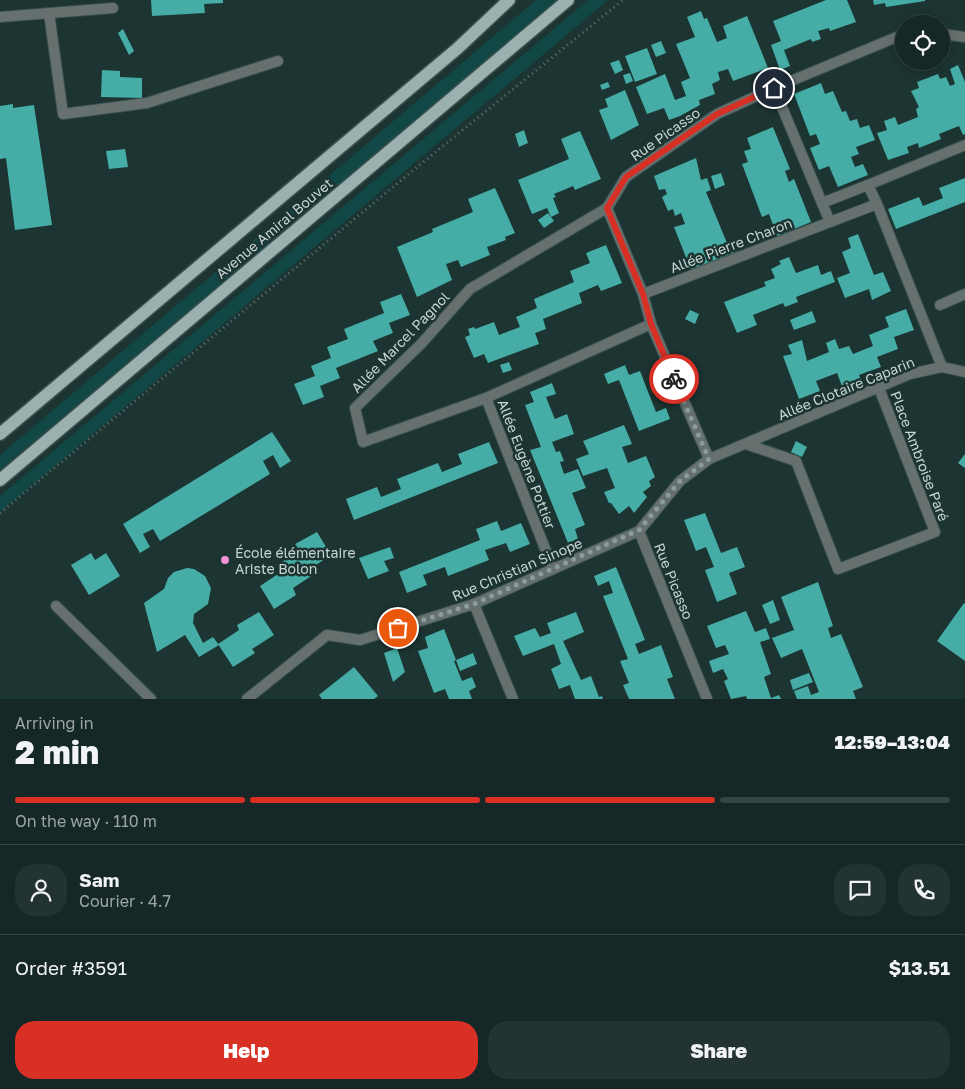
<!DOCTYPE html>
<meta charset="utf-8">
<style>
body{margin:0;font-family:"Golos Text",sans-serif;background:#223332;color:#f1f3f6;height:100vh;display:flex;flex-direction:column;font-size:19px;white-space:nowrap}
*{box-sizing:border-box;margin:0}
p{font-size:16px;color:#9da5a7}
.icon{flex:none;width:28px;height:28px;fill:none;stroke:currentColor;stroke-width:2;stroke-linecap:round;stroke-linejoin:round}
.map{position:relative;height:699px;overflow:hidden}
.panel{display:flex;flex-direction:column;background:#152726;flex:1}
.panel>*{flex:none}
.tools{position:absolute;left:895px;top:15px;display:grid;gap:10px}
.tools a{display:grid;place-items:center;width:55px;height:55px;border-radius:50%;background:#152726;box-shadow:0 2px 12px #0003,0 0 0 1px #344443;font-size:25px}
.pin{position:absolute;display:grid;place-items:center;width:42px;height:42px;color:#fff;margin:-21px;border:2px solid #fff;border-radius:50%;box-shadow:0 1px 5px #0007}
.courier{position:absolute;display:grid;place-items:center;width:50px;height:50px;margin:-25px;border:4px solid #d93025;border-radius:50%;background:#fff;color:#222;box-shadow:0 1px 6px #0007}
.headline em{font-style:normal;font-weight:800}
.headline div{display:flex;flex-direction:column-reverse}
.headline{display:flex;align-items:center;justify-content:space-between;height:85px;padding:0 15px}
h1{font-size:32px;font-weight:800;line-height:38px}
.bar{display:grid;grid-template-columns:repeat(4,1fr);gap:8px 5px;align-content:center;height:60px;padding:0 15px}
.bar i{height:6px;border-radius:4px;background:#344443}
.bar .on{background:#d93025}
.bar p{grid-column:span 4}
.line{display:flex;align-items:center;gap:12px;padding:0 15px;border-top:1px solid #344443}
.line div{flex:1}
.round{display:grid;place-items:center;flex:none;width:52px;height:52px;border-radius:20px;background:#223332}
.primary-button{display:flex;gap:10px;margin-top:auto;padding:10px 15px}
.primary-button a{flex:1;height:58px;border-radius:20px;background:#d93025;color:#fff;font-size:20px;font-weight:800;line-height:58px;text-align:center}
.primary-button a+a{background:#223332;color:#f1f3f6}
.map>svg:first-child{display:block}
.green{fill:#114845}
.building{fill:#45ada6}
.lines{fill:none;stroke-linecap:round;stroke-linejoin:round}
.service-casing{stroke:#3b514f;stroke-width:12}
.pedestrian-casing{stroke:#3b514f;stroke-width:12}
.minor-casing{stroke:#3b514f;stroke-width:12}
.primary-casing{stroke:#3b514f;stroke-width:15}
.path{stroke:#607473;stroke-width:3;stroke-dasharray:1 4;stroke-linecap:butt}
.service{stroke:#65706f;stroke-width:10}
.pedestrian{stroke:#65706f;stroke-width:10}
.minor{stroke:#65706f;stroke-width:10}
.primary{stroke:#9ab1af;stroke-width:12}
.done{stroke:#8b9d9b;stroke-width:5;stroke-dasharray:0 9}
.route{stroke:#d93025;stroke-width:6}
.poi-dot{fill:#f391d5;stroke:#1c3432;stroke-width:2}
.labels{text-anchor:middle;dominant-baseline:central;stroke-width:5;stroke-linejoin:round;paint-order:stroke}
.street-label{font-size:14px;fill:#c7d5d4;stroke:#1c3432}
.poi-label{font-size:14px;fill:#c7d5d4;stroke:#1c3432;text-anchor:start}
</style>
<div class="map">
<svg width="965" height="699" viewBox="0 0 965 699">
<rect width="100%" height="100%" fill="#1c3432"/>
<!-- green -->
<g class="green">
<path d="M536 0H558L0 470V455Z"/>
<path d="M588 0H608L0 512V496Z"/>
</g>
<!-- building -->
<g class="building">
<path d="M151 0H223V3L204 4 205 13 152 16Z"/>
<path d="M826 0H847L856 22 830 31 829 28 818 31 821 39 812 42 811 39 784 50 790 66 780 70 771 45 781 41 773 21Z"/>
<path d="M873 0H925V1L886 7 885 3 874 5Z"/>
<path d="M701 11 704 19 707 18 717 42 727 38 723 26 747 16 768 68 733 81 728 69 718 72 720 80 712 84 715 94 699 100 700 105 680 116 669 120 664 108 647 114 636 87 665 74 675 100 686 96 681 82 690 78 676 44 695 37 687 17Z"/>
<path d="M123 29 134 51 129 55 118 33Z"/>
<path d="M661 41 666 53 656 57 651 45Z"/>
<path d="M647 48 657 74 635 82 625 56Z"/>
<path d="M619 60 623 70 615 74 610 63Z"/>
<path d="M958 65 965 82V134L963 135 959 126 939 134 941 139 919 148 918 143 907 147 909 153 888 160 877 133 887 130 884 121 895 117 898 125 918 117 916 109 919 107 911 91 919 88 917 82 938 74 940 79 946 77 950 86 955 84 950 69Z"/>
<path d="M102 70 120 71V77L142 78V98L101 97Z"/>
<path d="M630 73 633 81 626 84 623 75Z"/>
<path d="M608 82 610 87 602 90 600 85Z"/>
<path d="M821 83 825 94 833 91 842 112 846 111 850 121 857 119 860 128 869 125 875 140 856 147 859 154 851 157 855 167 863 164 868 175 838 187 829 166 819 170 810 148 820 144 816 134 810 136 794 94Z"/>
<path d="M625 90 639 125 611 140 599 110 608 107 605 99Z"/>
<path d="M13 104V108L34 105 52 225 15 230 6 158 0 159V106Z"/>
<path d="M773 127 790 169 785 171 789 182 794 179 811 222 777 236 769 214 762 217 742 164 748 162 744 151 751 149 747 138Z"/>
<path d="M524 130 528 143 519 147 515 134Z"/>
<path d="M580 131 601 179 575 190 573 186 554 194 556 197 553 198 559 213 551 217 547 208 532 214 518 180 569 159 561 139Z"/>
<path d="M125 149 128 167 109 169 106 151Z"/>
<path d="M696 158 701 180 707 178 711 190 706 192 727 243 732 241 737 252 691 270 674 227 685 224 681 213 675 216 673 209 668 211 662 197 667 194 665 189 659 190 654 176Z"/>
<path d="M721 173 725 185 715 189 711 176Z"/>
<path d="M965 178V202L896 229 888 209 919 197 923 206 943 198 939 188Z"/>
<path d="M495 188 515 233 505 237 506 240 487 247 490 255 461 267 458 260 446 264 452 280 417 297 397 247 433 232 432 229 473 212 468 199Z"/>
<path d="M548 213 554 221 544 228 538 220Z"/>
<path d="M858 234 874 275 883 272 891 291 872 300 869 289 845 298 837 278 850 273 842 252 851 248 848 238Z"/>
<path d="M606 245 622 283 601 291 598 285 579 293 582 303 543 319 546 329 535 333 539 344 488 363 484 354 474 358 465 337 470 335 468 329 474 327 475 329 494 322 499 335 520 327 516 317 537 308 534 299 574 282 570 271 590 263 586 253Z"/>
<path d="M789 257 796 273 818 265 821 275 831 271 835 282 796 297 798 302 785 307 783 303 753 315 757 325 737 333 724 302 766 286 764 282 775 278 771 269 781 264 779 261Z"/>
<path d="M401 294 410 315 389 323 393 333 373 341 378 351 336 368 340 378 320 386 324 397 303 405 294 384 315 376 311 366 331 358 327 347 348 339 344 329 384 313 380 302Z"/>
<path d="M906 309 914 330 894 337 898 349 877 357 881 367 859 375 864 387 845 394 837 373 816 381 820 391 799 399 783 356 792 354 788 345 802 340 807 361 829 352 826 343 835 339 839 349 849 346 853 354 873 346 869 335 889 327 885 317Z"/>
<path d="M690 310 699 314 695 324 685 319Z"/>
<path d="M812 311 816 322 794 330 790 320Z"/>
<path d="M509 362 512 370 503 373 500 365Z"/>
<path d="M625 365 629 375 640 371 656 412 666 408 670 419 639 431 619 380 608 384 604 374Z"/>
<path d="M552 383 556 394 546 397 554 417 555 419 567 414 574 434 552 442 556 452 560 451 564 461 560 462 564 474 578 469 586 488 572 493 585 525 575 529 578 539 568 543 530 450 541 447 525 405 534 402 530 392Z"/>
<path d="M624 425 632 444 622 447 628 463 646 456 655 477 649 481 651 486 643 492 647 497 634 513 629 506 619 514 611 503H609L604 492 615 488 607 468 583 476 576 459 589 454 583 441Z"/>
<path d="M272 432 291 461 280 468 273 455 263 461 270 474 160 541 153 529 143 534 150 547 140 553 123 524Z"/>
<path d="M796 441 807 447 802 457 791 452Z"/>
<path d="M489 442 498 463 354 520 346 499 377 487 381 497 401 489 397 479 438 463 442 472 462 464 458 454Z"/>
<path d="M965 454V468L958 463Z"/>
<path d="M705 513 721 553 737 547 745 567 729 573 737 594 717 602 705 570 714 567 706 547 696 551 684 520Z"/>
<path d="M497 521 501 531 521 523 530 544 510 552 506 543 485 550 489 560 448 576 445 567 423 575 427 585 407 593 399 572 480 540 476 529Z"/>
<path d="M317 532 331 555 310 569 313 575 293 588 296 595 274 609 260 586 281 572 277 565 298 552 295 544Z"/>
<path d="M390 547 394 558 384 561 389 571 368 579 359 558Z"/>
<path d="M91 553 95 560 106 553 120 576 89 595 71 565Z"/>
<path d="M616 567 645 640 635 644 639 654 661 645 673 677 667 679 675 699H629L623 685 629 683 620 661 628 659 603 596 613 593 609 581 598 586 594 576Z"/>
<path d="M187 568 194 569 205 576 211 588 208 604 194 614 193 623 203 643 213 637 219 645 199 657 185 635 157 652 144 603 164 589 168 578 174 572Z"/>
<path d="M818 582 833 626 828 628 831 638 841 634 863 687 853 691 856 699H797L794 691 808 686 811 695 819 692 802 649 781 658 772 638 794 630 781 597Z"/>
<path d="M773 600 780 620 770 624 762 605Z"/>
<path d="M964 603 965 604V661L937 641Z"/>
<path d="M746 611 755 632 766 628 770 639 760 642 771 674 764 677 771 698 779 695 781 699H747L746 696 731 699 724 681 728 679 723 669 713 673 709 661 729 654 725 645 716 648 707 626Z"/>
<path d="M259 612 274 635 252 649 255 653 233 667 218 644 239 630 237 625Z"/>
<path d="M576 612 584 632 563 641 581 680 591 676 599 697 602 696 603 699H575L570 685 559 689 551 669 561 664 554 644 523 656 514 636 535 628 540 637 551 633 547 623Z"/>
<path d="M444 629 456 660 473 653 477 664 460 671 456 660 454 661 462 681 472 677 476 687 469 691 472 699H449L445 689 434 693 418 651 428 648 425 637Z"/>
<path d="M397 648 405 672 393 682 384 653Z"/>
<path d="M354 667 378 696 374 699H322L319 695Z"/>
<path d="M809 673 813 682 793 690 790 680Z"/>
</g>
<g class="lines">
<!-- service casing -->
<g class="service-casing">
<g id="service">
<path d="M49 13 63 114 147 103 278 61"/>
<path d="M0 17 113 8"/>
<path d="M774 88 822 203"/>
<path d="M868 185 965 145"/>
<path d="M877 204 830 222 822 203 868 185 877 204 942 367"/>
<path d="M643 294 830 222"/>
<path d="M940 305 965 294"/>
</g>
</g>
<!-- pedestrian casing -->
<g class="pedestrian-casing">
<path id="pedestrian" d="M746 444 796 461 838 569 935 532 879 388"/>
</g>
<!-- minor casing -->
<g class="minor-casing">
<g id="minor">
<path d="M941 34 965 37"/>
<path d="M607 208 643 294 651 324 709 459"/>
<path d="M651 324 486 398 363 442 355 408 421 344 470 289 607 208 626 177 717 114 774 88 904 34"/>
<path d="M486 398 553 569"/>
<path d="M639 531 707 699"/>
<path d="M474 604 513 699"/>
<path d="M56 606 151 699"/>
<path d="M247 699 327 635 360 640 474 604 639 531 680 481 709 459 910 374 942 367 965 372"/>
</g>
</g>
<!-- primary casing -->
<g class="primary-casing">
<g id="primary">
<path d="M0 434 458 48 509 0"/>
<path d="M0 480 568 0"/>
</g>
</g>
<!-- path -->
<path class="path" d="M0 513 422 163 623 0"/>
<!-- service -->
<use href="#service" class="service"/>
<!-- pedestrian -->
<use href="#pedestrian" class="pedestrian"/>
<!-- minor -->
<use href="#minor" class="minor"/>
<!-- primary -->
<use href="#primary" class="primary"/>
</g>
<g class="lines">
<!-- done -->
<path class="done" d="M398 628 474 604 639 530 680 481 709 459 674 379"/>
<!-- route -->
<path class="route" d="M674 379 651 324 643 294 607 208 626 177 717 114 774 88"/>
</g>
<!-- markers -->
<circle class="poi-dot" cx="225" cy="560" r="5"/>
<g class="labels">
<!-- street labels -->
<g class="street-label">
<text transform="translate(665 134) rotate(-35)">Rue Picasso</text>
<text transform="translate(274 228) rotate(-40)">Avenue Amiral Bouvet</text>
<text transform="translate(731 245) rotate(-21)">Allée Pierre Charon</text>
<text transform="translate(400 342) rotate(-46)">Allée Marcel Pagnol</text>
<text transform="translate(846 388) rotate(-22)">Allée Clotaire Caparin</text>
<text transform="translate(920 456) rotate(69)">Place Ambroise Paré</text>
<text transform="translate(527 464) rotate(69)">Allée Eugène Pottier</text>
<text transform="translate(517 569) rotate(-23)">Rue Christian Sinope</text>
<text transform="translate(674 581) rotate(68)">Rue Picasso</text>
</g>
<!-- poi labels -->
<g class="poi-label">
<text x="235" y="552">École élémentaire<tspan x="235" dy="16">Ariste Bolon</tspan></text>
</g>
</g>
</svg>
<div class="tools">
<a><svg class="icon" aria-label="locate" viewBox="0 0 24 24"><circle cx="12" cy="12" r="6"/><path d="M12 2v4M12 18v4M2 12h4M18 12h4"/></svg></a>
</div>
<div class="pin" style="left:398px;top:628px;background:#ea580c"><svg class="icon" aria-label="bag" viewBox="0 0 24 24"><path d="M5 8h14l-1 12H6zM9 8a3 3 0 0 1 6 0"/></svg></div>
<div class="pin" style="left:774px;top:88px;background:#1f2937"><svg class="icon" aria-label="home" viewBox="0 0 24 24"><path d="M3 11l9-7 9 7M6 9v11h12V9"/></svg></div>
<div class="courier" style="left:674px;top:379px"><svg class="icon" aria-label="bike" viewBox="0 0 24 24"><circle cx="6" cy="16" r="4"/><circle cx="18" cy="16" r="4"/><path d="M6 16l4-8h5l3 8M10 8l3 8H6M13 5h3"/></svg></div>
</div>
<section class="panel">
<div class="headline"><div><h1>2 min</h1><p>Arriving in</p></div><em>12:59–13:04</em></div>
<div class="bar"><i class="on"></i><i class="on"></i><i class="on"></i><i></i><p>On the way · 110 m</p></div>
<div class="line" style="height:90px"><a class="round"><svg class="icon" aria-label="person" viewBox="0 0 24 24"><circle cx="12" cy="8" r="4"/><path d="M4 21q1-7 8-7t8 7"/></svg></a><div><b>Sam</b><p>Courier · 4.7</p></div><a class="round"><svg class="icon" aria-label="chat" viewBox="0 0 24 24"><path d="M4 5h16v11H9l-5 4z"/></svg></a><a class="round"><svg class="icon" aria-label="phone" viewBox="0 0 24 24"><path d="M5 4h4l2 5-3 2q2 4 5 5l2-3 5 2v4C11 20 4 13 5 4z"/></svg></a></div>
<div class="line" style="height:65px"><div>Order #3591</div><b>$13.51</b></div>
<div class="primary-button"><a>Help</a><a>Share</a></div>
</section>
